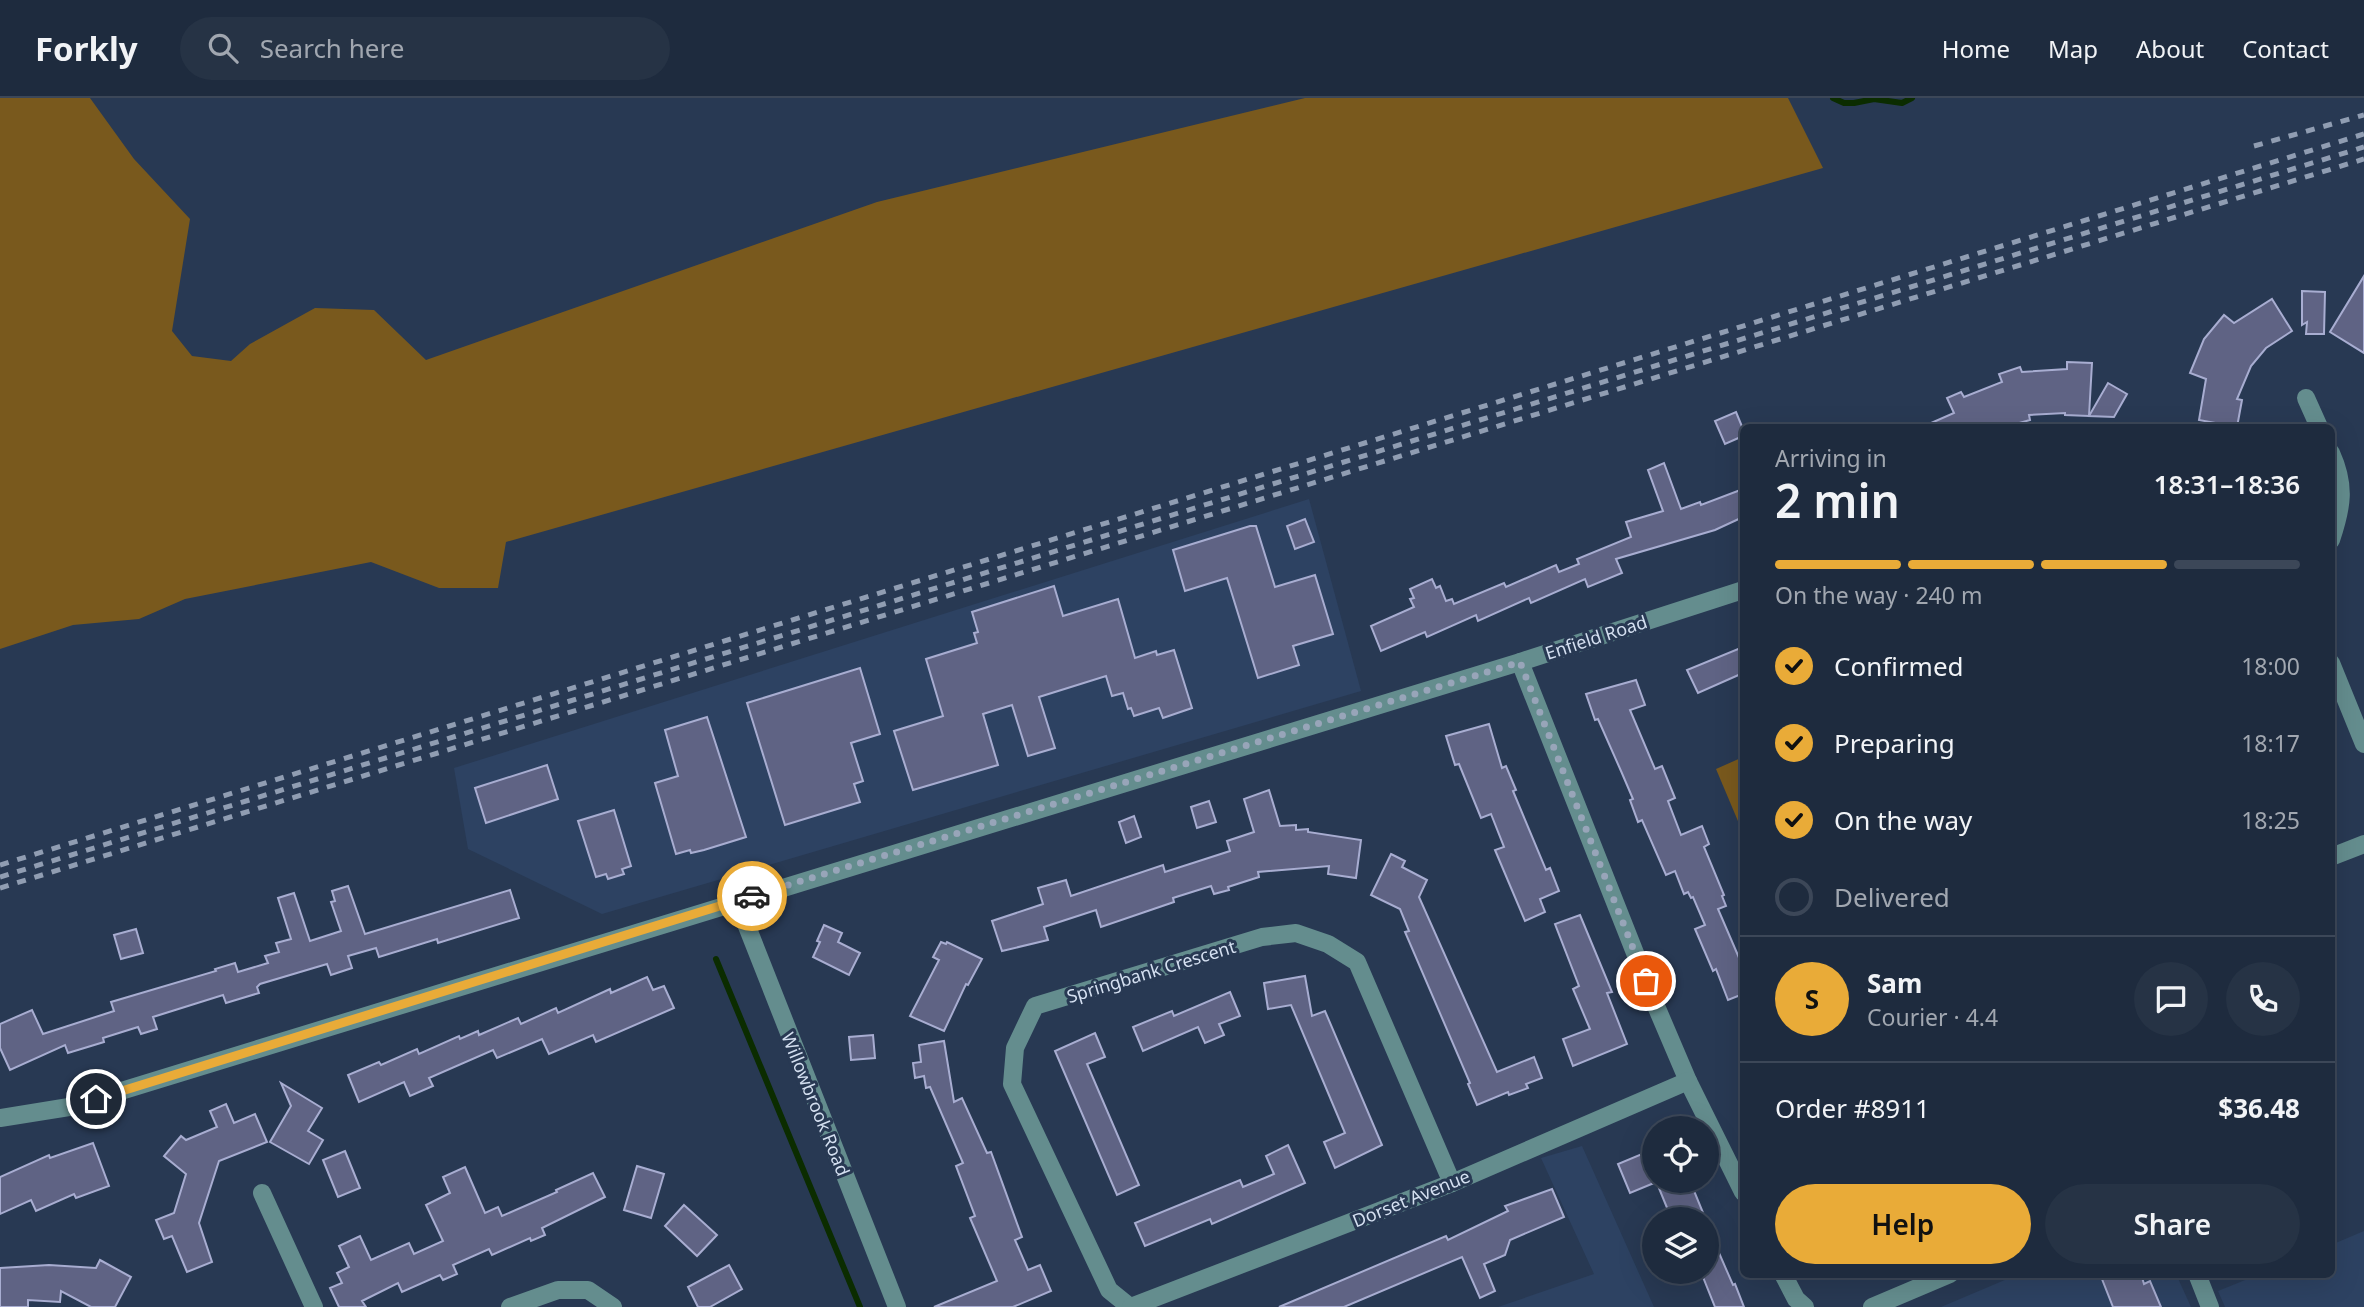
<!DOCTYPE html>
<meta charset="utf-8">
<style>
body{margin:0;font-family:"Noto Sans",sans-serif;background:#263345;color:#f1f3f6;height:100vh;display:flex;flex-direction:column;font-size:26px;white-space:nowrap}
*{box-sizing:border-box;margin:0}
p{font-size:23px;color:#a1a7b0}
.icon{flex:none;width:38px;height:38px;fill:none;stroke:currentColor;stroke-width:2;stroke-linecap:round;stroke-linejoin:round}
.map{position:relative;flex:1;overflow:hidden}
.side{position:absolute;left:1740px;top:326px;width:595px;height:854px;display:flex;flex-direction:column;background:#1e2b3e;border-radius:10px;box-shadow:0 7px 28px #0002,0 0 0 2px #3c4758}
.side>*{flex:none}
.fabs{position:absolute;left:1642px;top:1018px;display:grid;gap:14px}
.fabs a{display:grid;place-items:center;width:77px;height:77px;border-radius:50%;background:#1e2b3e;box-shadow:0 7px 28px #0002,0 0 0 2px #3c4758;font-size:35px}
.pin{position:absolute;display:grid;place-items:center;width:60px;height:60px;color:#fff;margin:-30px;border:4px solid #fff;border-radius:50%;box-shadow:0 2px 7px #0007}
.courier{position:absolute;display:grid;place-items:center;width:70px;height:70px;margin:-35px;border:5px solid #e9ab38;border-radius:50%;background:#fff;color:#222;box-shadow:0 2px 9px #0007}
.headline em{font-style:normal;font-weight:600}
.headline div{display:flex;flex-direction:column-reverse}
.headline{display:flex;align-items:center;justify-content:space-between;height:119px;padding:0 35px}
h1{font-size:46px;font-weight:600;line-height:52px}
.bar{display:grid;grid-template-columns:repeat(4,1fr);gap:10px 7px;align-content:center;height:84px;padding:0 35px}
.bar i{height:9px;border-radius:5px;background:#3c4758}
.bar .current{background:#e9ab38}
.bar p{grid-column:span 4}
.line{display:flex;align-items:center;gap:18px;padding:0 35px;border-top:2px solid #3c4758}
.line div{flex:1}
.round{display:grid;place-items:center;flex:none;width:74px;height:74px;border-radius:37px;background:#263345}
ol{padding:0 35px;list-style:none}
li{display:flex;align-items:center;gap:21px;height:77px}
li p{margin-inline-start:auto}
li .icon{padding:7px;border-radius:50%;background:#e9ab38;color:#111;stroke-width:4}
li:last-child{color:#a1a7b0}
li i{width:38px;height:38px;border:4px solid #3c4758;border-radius:50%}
.cta{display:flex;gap:14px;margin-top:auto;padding:14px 35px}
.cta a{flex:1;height:80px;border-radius:42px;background:#e9ab38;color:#111;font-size:28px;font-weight:600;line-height:80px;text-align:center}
.cta a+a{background:#263345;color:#f1f3f6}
header{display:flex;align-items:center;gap:42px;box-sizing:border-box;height:98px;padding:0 35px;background:#1e2b3e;border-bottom:2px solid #3c4758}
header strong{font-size:33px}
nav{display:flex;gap:38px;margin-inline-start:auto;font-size:24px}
.search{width:490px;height:63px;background:#263345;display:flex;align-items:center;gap:18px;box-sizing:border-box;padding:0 24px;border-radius:38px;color:#a1a7b0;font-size:26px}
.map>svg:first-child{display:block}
.built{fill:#2d4262}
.green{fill:#79591d}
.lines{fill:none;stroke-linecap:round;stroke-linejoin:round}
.stream{stroke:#0b2c00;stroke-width:6}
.building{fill:#5f6384;stroke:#a8add1;stroke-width:2}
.minor{stroke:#648d8e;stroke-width:18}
.rail{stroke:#909db2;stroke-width:5;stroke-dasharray:9 9;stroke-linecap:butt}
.done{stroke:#98a5b9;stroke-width:7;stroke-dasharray:0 12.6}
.route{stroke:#e9ab38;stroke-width:9}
.labels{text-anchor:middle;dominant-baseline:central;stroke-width:6;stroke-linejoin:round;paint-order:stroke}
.street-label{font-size:18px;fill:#d4dff0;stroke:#283953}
</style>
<header>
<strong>Forkly</strong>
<div class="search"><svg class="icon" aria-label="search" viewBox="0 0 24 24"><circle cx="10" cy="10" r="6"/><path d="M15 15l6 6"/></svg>Search here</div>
<nav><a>Home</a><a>Map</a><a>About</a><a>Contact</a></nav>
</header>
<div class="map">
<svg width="2364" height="1209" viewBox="0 0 2364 1209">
<rect width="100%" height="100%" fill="#283953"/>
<!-- built -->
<g class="built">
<path d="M1309 401 1361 593 602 816 468 751 454 670Z"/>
<path d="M1582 1048 1654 1209H1498L1594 1176 1541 1060Z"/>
<path d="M2364 1133V1209H2225L2218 1193 2260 1176H2331V1147Z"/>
<path d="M2019 1176H2176L2191 1209H1941Z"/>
</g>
<!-- green -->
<g class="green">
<path d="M0 0H90L134 61 190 121 172 233 192 258 231 263 250 246 315 210 374 212 426 262 877 104 1305 0H1788L1823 70 506 444 498 490H439L371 464 185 501 139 521 73 527 0 551Z"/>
<path d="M1743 659V735L1716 671Z"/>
</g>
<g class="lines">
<!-- stream -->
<g class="stream">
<path d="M1833 0 1844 5H1854L1874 1 1902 5 1912 0"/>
<path d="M716 861 860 1209"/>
</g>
</g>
<!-- building -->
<g class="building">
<path d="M2364 178V255L2330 234Z"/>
<path d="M2302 193 2325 194 2324 236H2306L2307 224 2302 227Z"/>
<path d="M2272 201 2292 233 2266 250 2251 268 2237 301 2242 302 2237 329 2199 322 2206 281 2190 275 2204 241 2224 217 2234 225Z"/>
<path d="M2067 264 2092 265 2089 318 2065 317V315L2029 317 2030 322 2005 329H1922L1954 315 1947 300 1961 294 1964 299 2002 284 1999 276 2020 269 2022 274 2067 271Z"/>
<path d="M2108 285 2127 296 2114 319 2089 318Z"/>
<path d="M1736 314 1743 331V338L1725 346 1715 323Z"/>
<path d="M1664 365 1681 411 1700 404 1701 407 1743 391V419L1715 432 1616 461 1622 475 1588 489 1585 481 1531 505 1529 500 1478 523 1476 517 1427 539 1425 534 1381 553 1371 528 1414 509 1410 501 1414 500 1410 491 1432 481 1436 490 1440 488 1446 503 1452 501 1454 506 1504 485 1506 489 1556 467 1559 474 1579 466 1577 461 1631 439 1626 424 1663 413 1648 372Z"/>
<path d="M1305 421 1314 444 1295 451 1287 428Z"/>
<path d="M1250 428H1256L1275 489 1315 477 1333 536 1293 548 1299 567 1258 580 1227 480 1185 493 1173 452Z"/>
<path d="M1054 488 1063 518 1118 501 1135 560 1156 553 1157 557 1174 552 1192 610 1163 620 1159 610 1134 618 1131 610 1128 611 1123 595 1112 598 1106 578 1039 599 1055 650 1028 658 1012 607 983 616 998 667 913 692 894 633 943 618 926 561 977 545 974 535 978 534 972 514Z"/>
<path d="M1743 549V575L1698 595 1687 572Z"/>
<path d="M860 570 880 636 851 645 863 683 854 686 860 704 785 727 747 605Z"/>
<path d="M1636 582 1645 607 1630 612 1655 671 1662 668 1675 700 1668 703 1681 737 1702 728 1709 746 1704 749 1724 797 1722 798 1726 808 1718 811 1743 869V896L1728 902 1716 871 1713 873 1695 831 1705 827 1693 799 1691 800 1688 794 1684 796 1675 773 1666 777 1642 722 1638 724 1630 702 1633 701 1621 673 1598 621 1595 622 1586 596Z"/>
<path d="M707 619 746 739 704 752 691 755 690 752 676 756 655 685 678 678 665 632Z"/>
<path d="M1489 626 1502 670 1506 668 1516 692 1513 693 1546 772 1550 770 1559 793 1540 801 1545 814 1525 823 1495 752 1504 749 1491 716 1481 720 1459 666 1455 667 1446 638Z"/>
<path d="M547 667 558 701 486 725 475 690Z"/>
<path d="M1269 692 1280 728 1296 727V732L1308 731V734L1361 742 1356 780 1328 776 1329 768 1258 774 1259 779 1228 789 1229 792 1214 796 1211 788 1173 800 1174 804 1101 829 1096 812 1044 829 1048 842 1002 853 992 823 1043 806 1038 790 1066 782 1071 798 1163 767 1165 774 1230 753 1227 743 1254 734 1244 701Z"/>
<path d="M1209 703 1216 724 1197 730 1191 709Z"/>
<path d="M614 712 631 768 622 771 624 776 608 781 606 776 596 779 578 723Z"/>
<path d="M1134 718 1141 739 1126 745 1119 724Z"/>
<path d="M1391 756 1405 763 1402 769 1427 782 1419 799 1497 974 1534 959 1542 980 1526 986 1528 990 1509 997 1508 994 1477 1007 1468 986 1470 985 1405 834 1409 833 1400 811 1371 797Z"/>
<path d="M348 788 365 836 510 792 519 820 438 845 437 841 379 859 376 850 348 858 352 870 331 877 327 866 260 886 257 889 259 895 226 905 223 897 153 919 157 931 141 936 138 929 103 940 104 944 68 955 65 947 10 972 0 950V926L32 912 43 936 114 913 111 904 216 873 215 871 235 865 238 874 268 865 265 858 279 854 276 845 291 841 278 800 294 795 310 843 341 833 331 804 335 803 332 793Z"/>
<path d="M1580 817 1612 894 1607 895 1627 946 1573 968 1563 941 1590 931 1573 891 1579 888 1555 826Z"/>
<path d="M824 827 842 835 838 844 860 855 849 877 813 859 820 844 817 843Z"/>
<path d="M136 831 143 855 121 861 114 837Z"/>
<path d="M941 844 946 846 947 844 982 861 968 887 966 886 944 933 910 918 939 862 933 859Z"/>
<path d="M1305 878 1312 918 1325 913 1382 1047 1335 1070 1324 1044 1345 1035 1291 907 1268 911 1264 885Z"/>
<path d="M647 879 653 892 664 888 674 910 596 944 593 937 549 956 542 941 497 960 493 952 429 980 433 988 410 998 404 984 359 1004 348 977 379 964 381 967 417 951 419 956 459 938 460 941 478 933 479 937 518 920 521 926 556 910 558 915 610 891 611 895Z"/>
<path d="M1230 894 1240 918 1219 926 1224 937 1205 945 1198 929 1143 953 1133 929 1172 913 1174 918Z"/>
<path d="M1095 935 1105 959 1087 966 1139 1087 1117 1097 1055 953Z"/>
<path d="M873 937 875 960 851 962 849 939Z"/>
<path d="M944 943 954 1004 962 1000 987 1055 991 1054 1022 1139 1015 1142 1028 1172 1040 1167 1051 1193 1013 1209H934L997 1183 970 1120 975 1118 956 1068 963 1065 930 989 926 990 924 978 915 980 913 965 921 964 919 947Z"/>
<path d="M281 985 322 1010 308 1033 323 1042 309 1066 270 1044 291 1008Z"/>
<path d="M226 1006 234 1025 255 1016 267 1044 219 1063 199 1125 212 1164 187 1174 172 1138 164 1141 156 1122 174 1115 186 1076 164 1058 181 1038 186 1042 217 1029 210 1013Z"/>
<path d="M93 1045 109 1088 76 1100 74 1096 36 1113 31 1102 0 1116V1079L49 1057 50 1060Z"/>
<path d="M1288 1047 1305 1085 1212 1126 1210 1121 1145 1148 1135 1125 1240 1082 1243 1089 1274 1076 1266 1058Z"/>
<path d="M1654 1051V1085L1630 1095 1618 1066Z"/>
<path d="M345 1053 360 1090 338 1099 323 1062Z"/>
<path d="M637 1068 664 1076 651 1120 624 1112Z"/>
<path d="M465 1069 485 1115 498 1109 502 1118 557 1094 556 1092 593 1075 605 1099 542 1130 545 1137 531 1143 530 1140 492 1157 489 1151 453 1167 457 1176 443 1182 440 1177 402 1194 398 1185 362 1203 366 1209H339L330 1190 342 1185 337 1175 349 1169 339 1148 360 1138 371 1162 409 1145 414 1156 443 1143 426 1107 450 1095 443 1079Z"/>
<path d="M1656 1083H1690L1706 1122H1672Z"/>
<path d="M1552 1091 1564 1119 1510 1142 1505 1157 1484 1166 1495 1193 1480 1200 1462 1159 1344 1209H1279L1446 1138 1448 1142 1508 1113 1505 1108Z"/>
<path d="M684 1107 717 1137 697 1158 665 1128Z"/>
<path d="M1706 1125 1733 1187 1735 1186 1744 1209H1715L1701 1174H1706Z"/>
<path d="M100 1162 131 1179 115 1209H91L61 1193 60 1204 28 1202V1209H0V1170L49 1167 96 1170Z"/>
<path d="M729 1167 742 1191 710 1209H698L688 1189Z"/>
<path d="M2100 1176H2141L2144 1186 2150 1183 2161 1209H2113Z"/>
</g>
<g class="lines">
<!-- minor -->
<g class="minor">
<path d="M2306 300 2319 329"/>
<path d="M2331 355C2346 388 2342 409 2331 442"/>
<path d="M1520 564 1656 908 1688 983 1743 1094"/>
<path d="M2331 565 2364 646"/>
<path d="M2331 759 2364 746"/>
<path d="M737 803 897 1209"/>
<path d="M0 1020 69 1009 1520 564 1743 492"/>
<path d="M262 1095 314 1209"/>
<path d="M1783 1176 1796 1201 1805 1209"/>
<path d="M2197 1176 2210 1209"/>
<path d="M510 1209 558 1192H588L613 1209"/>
<path d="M1130 1209 1109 1192 1012 986 1015 950 1035 908 1262 839 1296 835 1328 846 1357 864 1452 1085"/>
<path d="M1131 1209 1452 1085 1688 983"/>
<path d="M1872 1209 1950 1176"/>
</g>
<!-- rail -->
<g class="rail">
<path d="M2254 48 2364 17"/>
<path d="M0 767 2364 36"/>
<path d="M0 779 2364 49"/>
<path d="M0 790 2364 61"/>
</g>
</g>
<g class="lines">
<!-- done -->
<path class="done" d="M752 798 1520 564 1646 883"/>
<!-- route -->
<path class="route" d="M96 1001 752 798"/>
</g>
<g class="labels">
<!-- street labels -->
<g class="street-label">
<text transform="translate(1596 539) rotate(-18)">Enfield Road</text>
<text transform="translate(1151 873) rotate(-17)">Springbank Crescent</text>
<text transform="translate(816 1006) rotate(68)">Willowbrook Road</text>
<text transform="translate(1411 1100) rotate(-22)">Dorset Avenue</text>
</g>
</g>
</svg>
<div class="fabs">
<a><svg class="icon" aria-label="locate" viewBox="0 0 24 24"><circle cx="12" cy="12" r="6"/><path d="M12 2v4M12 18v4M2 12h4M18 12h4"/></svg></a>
<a><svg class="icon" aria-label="layers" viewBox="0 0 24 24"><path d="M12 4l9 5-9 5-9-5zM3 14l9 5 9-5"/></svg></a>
</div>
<div class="pin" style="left:1646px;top:883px;background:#ea580c"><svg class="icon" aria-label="bag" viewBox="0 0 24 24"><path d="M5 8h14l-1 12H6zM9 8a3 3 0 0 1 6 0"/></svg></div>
<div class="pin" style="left:96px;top:1001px;background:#1f2937"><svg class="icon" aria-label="home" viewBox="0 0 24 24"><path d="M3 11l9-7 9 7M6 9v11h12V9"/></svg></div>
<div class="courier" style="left:752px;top:798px"><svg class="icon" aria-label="car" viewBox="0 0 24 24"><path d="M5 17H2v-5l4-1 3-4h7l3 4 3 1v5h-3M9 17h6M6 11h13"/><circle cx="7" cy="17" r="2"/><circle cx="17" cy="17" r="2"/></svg></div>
<section class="side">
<div class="headline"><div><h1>2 min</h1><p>Arriving in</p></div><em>18:31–18:36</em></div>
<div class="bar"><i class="current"></i><i class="current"></i><i class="current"></i><i></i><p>On the way · 240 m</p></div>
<ol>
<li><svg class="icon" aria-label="check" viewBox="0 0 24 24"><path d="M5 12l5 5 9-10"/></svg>Confirmed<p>18:00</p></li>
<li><svg class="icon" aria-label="check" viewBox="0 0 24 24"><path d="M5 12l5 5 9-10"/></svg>Preparing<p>18:17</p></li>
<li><svg class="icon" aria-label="check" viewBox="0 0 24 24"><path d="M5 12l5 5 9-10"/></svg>On the way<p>18:25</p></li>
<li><i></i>Delivered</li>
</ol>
<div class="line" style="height:126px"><b class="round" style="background:#e9ab38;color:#111">S</b><div><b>Sam</b><p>Courier · 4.4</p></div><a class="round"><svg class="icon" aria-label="chat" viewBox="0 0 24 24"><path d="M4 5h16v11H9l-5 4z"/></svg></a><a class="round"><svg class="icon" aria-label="phone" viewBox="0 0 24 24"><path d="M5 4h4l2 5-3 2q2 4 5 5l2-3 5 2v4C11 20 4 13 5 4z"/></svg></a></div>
<div class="line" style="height:91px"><div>Order #8911</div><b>$36.48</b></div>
<div class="cta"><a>Help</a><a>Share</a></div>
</section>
</div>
